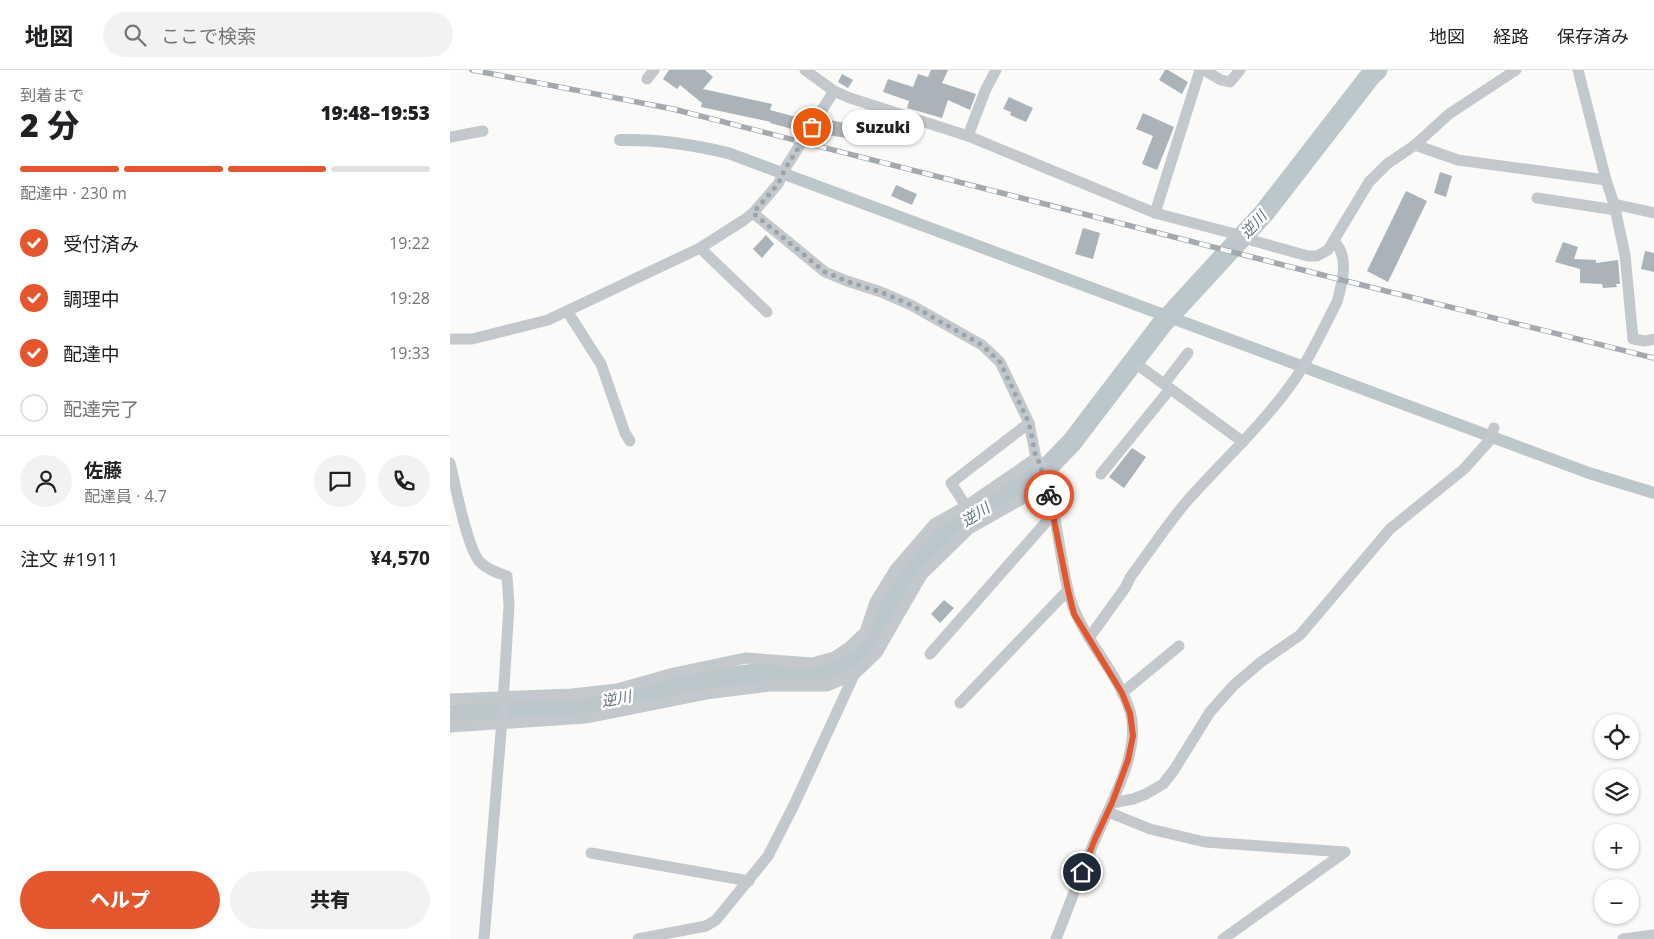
<!DOCTYPE html>
<html lang="ja">
<meta charset="utf-8">
<style>
body{margin:0;font-family:"Open Sans","Noto Sans JP",sans-serif;background:#f2f2f2;color:#202124;height:100vh;display:flex;flex-direction:column;font-size:19px;white-space:nowrap}
*{box-sizing:border-box;margin:0}
p{font-size:16px;color:#757577}
.icon{flex:none;width:28px;height:28px;fill:none;stroke:currentColor;stroke-width:2;stroke-linecap:round;stroke-linejoin:round}
.map{position:relative;flex:1;overflow:hidden}
.panel{display:flex;flex-direction:column;background:#fff;width:450px}
.panel>*{flex:none}
.buttons{position:absolute;left:1144px;top:644px;display:grid;gap:10px}
.buttons a{display:grid;place-items:center;width:45px;height:45px;border-radius:50%;background:#fff;box-shadow:0 1px 4px #0004;font-size:25px}
.pin{position:absolute;display:grid;place-items:center;width:42px;height:42px;color:#fff;margin:-21px;border:2px solid #fff;border-radius:50%;box-shadow:0 1px 5px #0007}
.courier{position:absolute;display:grid;place-items:center;width:50px;height:50px;margin:-25px;border:4px solid #e4572e;border-radius:50%;background:#fff;color:#222;box-shadow:0 1px 6px #0007}
.bubble{position:absolute;height:35px;border-radius:18px;background:#fff;box-shadow:0 1px 4px #0004;font-size:16px;font-weight:800;line-height:35px;text-align:center}
.overview em{font-style:normal;font-weight:800}
.overview div{display:flex;flex-direction:column-reverse}
.overview{display:flex;align-items:center;justify-content:space-between;height:85px;padding:0 20px}
h1{font-size:32px;font-weight:800;line-height:38px}
.bar{display:grid;grid-template-columns:repeat(4,1fr);gap:8px 5px;align-content:center;height:60px;padding:0 20px}
.bar i{height:6px;border-radius:4px;background:#e0e0e0}
.bar .active{background:#e4572e}
.bar p{grid-column:span 4}
.line{display:flex;align-items:center;gap:12px;padding:0 20px;border-top:1px solid #e0e0e0}
.line div{flex:1}
.round{display:grid;place-items:center;flex:none;width:52px;height:52px;border-radius:26px;background:#f2f2f2}
ol{padding:0 20px;list-style:none}
li{display:flex;align-items:center;gap:15px;height:55px}
li p{margin-inline-start:auto}
li .icon{padding:5px;border-radius:50%;background:#e4572e;color:#fff;stroke-width:4}
li:last-child{color:#757577}
li i{width:28px;height:28px;border:2px solid #e0e0e0;border-radius:50%}
.action{display:flex;gap:10px;margin-top:auto;padding:10px 20px}
.action a{flex:1;height:58px;border-radius:30px;background:#e4572e;color:#fff;font-size:20px;font-weight:800;line-height:58px;text-align:center}
.action a+a{background:#f2f2f2;color:#202124}
header{display:flex;align-items:center;gap:30px;box-sizing:border-box;height:70px;padding:0 25px;background:#fff;border-bottom:1px solid #e0e0e0}
header strong{font-size:24px}
nav{display:flex;gap:28px;margin-inline-start:auto;font-size:18px}
.search{width:350px;height:45px;background:#f2f2f2;display:flex;align-items:center;gap:12px;box-sizing:border-box;padding:0 18px;border-radius:28px;color:#757577;font-size:19px}
main{display:flex;flex:1;min-height:0}
.map>svg:first-child{display:block}
.lines{fill:none;stroke-linecap:round;stroke-linejoin:round}
.canal{stroke:#bbc7cb;stroke-width:12}
.river{stroke:#bbc7cb;stroke-width:21}
.building{fill:#aab3b9}
.minor{stroke:#c3c8cc;stroke-width:11}
.rail-casing{stroke:#a2aab0;stroke-width:5.5}
.rail{stroke:#fff;stroke-width:4;stroke-dasharray:11;stroke-linecap:butt}
.done{stroke:#99a4ac;stroke-width:5;stroke-dasharray:0 9}
.route{stroke:#e4572e;stroke-width:6}
.labels{text-anchor:middle;dominant-baseline:central;stroke-width:5;stroke-linejoin:round;paint-order:stroke}
.water-label{font-size:15px;font-style:italic;fill:#60757c;stroke:#fff}
</style>
<header>
<strong>地図</strong>
<div class="search"><svg class="icon" aria-label="search" viewBox="0 0 24 24"><circle cx="10" cy="10" r="6"/><path d="M15 15l6 6"/></svg>ここで検索</div>
<nav><a>地図</a><a>経路</a><a>保存済み</a></nav>
</header>
<main>
<section class="panel">
<div class="overview"><div><h1>2 分</h1><p>到着まで</p></div><em>19:48–19:53</em></div>
<div class="bar"><i class="active"></i><i class="active"></i><i class="active"></i><i></i><p>配達中 · 230 m</p></div>
<ol>
<li><svg class="icon" aria-label="check" viewBox="0 0 24 24"><path d="M5 12l5 5 9-10"/></svg>受付済み<p>19:22</p></li>
<li><svg class="icon" aria-label="check" viewBox="0 0 24 24"><path d="M5 12l5 5 9-10"/></svg>調理中<p>19:28</p></li>
<li><svg class="icon" aria-label="check" viewBox="0 0 24 24"><path d="M5 12l5 5 9-10"/></svg>配達中<p>19:33</p></li>
<li><i></i>配達完了</li>
</ol>
<div class="line" style="height:90px"><a class="round"><svg class="icon" aria-label="person" viewBox="0 0 24 24"><circle cx="12" cy="8" r="4"/><path d="M4 21q1-7 8-7t8 7"/></svg></a><div><b>佐藤</b><p>配達員 · 4.7</p></div><a class="round"><svg class="icon" aria-label="chat" viewBox="0 0 24 24"><path d="M4 5h16v11H9l-5 4z"/></svg></a><a class="round"><svg class="icon" aria-label="phone" viewBox="0 0 24 24"><path d="M5 4h4l2 5-3 2q2 4 5 5l2-3 5 2v4C11 20 4 13 5 4z"/></svg></a></div>
<div class="line" style="height:65px"><div>注文 #1911</div><b>¥4,570</b></div>
<div class="action"><a>ヘルプ</a><a>共有</a></div>
</section>
<div class="map">
<svg width="1204" height="869" viewBox="0 0 1204 869">
<rect width="100%" height="100%" fill="#fafaf8"/>
<g class="lines">
<!-- canal -->
<path class="canal" d="M170 70C208 69 241 74 278 83L1139 403 1204 423"/>
<!-- river -->
<path class="river" d="M0 645 122 637 260 610 314 603 368 604 386 599 401 591 418 571 436 543 457 504 494 464 598 397 622 372 712 254 814 143 921 5 927 0"/>
</g>
<!-- building -->
<g class="building">
<path d="M219 0H255L263 7 253 19 322 34 320 40 346 47 342 59 320 53 321 52 251 37 252 33 230 15 227 19 213 9Z"/>
<path d="M481 0H498L492 13 526 24 520 40 498 30 492 48 457 38 459 31 433 22 438 9 463 17 468 4 478 7Z"/>
<path d="M715 0H718L738 12 732 24 709 10Z"/>
<path d="M392 4 403 10 398 18 388 12Z"/>
<path d="M559 27 583 38 576 52 560 45 561 42 553 39Z"/>
<path d="M693 43 724 57 707 100 692 94 703 66 686 59Z"/>
<path d="M416 44 431 53 421 71 406 62Z"/>
<path d="M380 50 399 54 396 68 378 65Z"/>
<path d="M990 102 1002 106 996 127 984 123Z"/>
<path d="M446 115 467 124 462 135 441 126Z"/>
<path d="M956 121 977 131 938 212 917 201Z"/>
<path d="M633 158 650 163 643 189 625 184Z"/>
<path d="M316 165 324 174 312 188 303 179Z"/>
<path d="M1113 172 1128 177 1124 189 1146 190V193L1168 190 1170 214H1166L1167 217 1153 218 1152 214 1130 213V199L1105 192Z"/>
<path d="M1195 181 1204 183V202L1191 199Z"/>
<path d="M682 378 696 387 674 418 659 407Z"/>
<path d="M494 530 504 538 490 553 481 544Z"/>
</g>
<g class="lines">
<!-- minor -->
<g class="minor">
<path d="M355 0 384 21 400 28 518 66 705 143 785 164 804 171 858 186H867L878 180 919 112 937 94 965 75 999 44 1066 0"/>
<path d="M754 0 771 10 780 12 790 0"/>
<path d="M1128 0 1156 110 1164 134 1175 185 1183 269 1195 271 1204 269"/>
<path d="M197 9 204 0"/>
<path d="M518 66 535 21 546 0"/>
<path d="M0 67 33 61"/>
<path d="M965 75 1008 90 1156 110"/>
<path d="M1087 128 1166 140"/>
<path d="M1164 134 1204 143"/>
<path d="M303 143 375 202 397 211 431 222 461 235 532 275 550 292 579 353 586 388C591 394 592 402 595 409 607 445 609 483 618 520 628 565 666 598 680 641 692 681 660 734 645 770 631 803 619 836 606 869"/>
<path d="M705 143 750 0"/>
<path d="M250 178 317 242"/>
<path d="M117 241 151 294 175 363 180 371"/>
<path d="M0 269H22L98 250 250 178 294 150 303 143 316 128 328 114 336 97 384 21"/>
<path d="M692 298 793 372"/>
<path d="M714 314 738 283"/>
<path d="M0 393C5 413 17 479 30 492 37 499 47 503 57 506L59 536 52 650 34 869"/>
<path d="M651 404 720 319"/>
<path d="M516 436 501 413 579 353"/>
<path d="M639 568 675 518 681 506C700 481 718 453 738 430 772 392 810 357 840 316 859 290 872 261 887 232 892 214 900 186 884 172"/>
<path d="M480 584 604 443"/>
<path d="M672 623 729 576"/>
<path d="M0 629 122 624 167 619 220 604 296 588 362 593 384 587 399 577 415 562 425 532 446 498 484 454 516 436 586 388"/>
<path d="M510 633 618 520"/>
<path d="M0 657 136 648 256 624 320 616H377L404 605 427 583 472 505 519 459 597 415"/>
<path d="M662 733 683 729 696 724 713 714 724 700 760 642 784 615 811 592 850 565 940 459 1014 399 1039 371 1044 358"/>
<path d="M658 742 700 759 755 772 895 782 773 869"/>
<path d="M141 783 299 811"/>
<path d="M188 869 256 856 266 850 318 786 344 735 404 605"/>
<path d="M1173 869 1204 865"/>
</g>
<!-- rail casing -->
<g class="rail-casing">
<path id="rail" d="M22 0 223 39 892 210 1204 288"/>
</g>
<!-- rail -->
<use href="#rail" class="rail"/>
</g>
<g class="lines">
<!-- done -->
<path class="done" d="M362 57 336 97 328 114 303 143 375 202 399 212 431 222 461 235 532 275 550 292 579 353 586 388 589 392 599 425"/>
<!-- route -->
<path class="route" d="M599 425 618 520 624 544 672 623 680 643 683 666 678 690 662 733 645 769 632 802"/>
</g>
<g class="labels">
<!-- water labels -->
<g class="water-label">
<text transform="translate(803 154) rotate(-48)">逆川</text>
<text transform="translate(525 444) rotate(-33)">逆川</text>
<text transform="translate(166 628) rotate(-11)">逆川</text>
</g>
</g>
</svg>
<div class="buttons">
<a><svg class="icon" aria-label="locate" viewBox="0 0 24 24"><circle cx="12" cy="12" r="6"/><path d="M12 2v4M12 18v4M2 12h4M18 12h4"/></svg></a>
<a><svg class="icon" aria-label="layers" viewBox="0 0 24 24"><path d="M12 4l9 5-9 5-9-5zM3 14l9 5 9-5"/></svg></a>
<a>+</a>
<a>−</a>
</div>
<div class="pin" style="left:362px;top:57px;background:#ea580c"><svg class="icon" aria-label="bag" viewBox="0 0 24 24"><path d="M5 8h14l-1 12H6zM9 8a3 3 0 0 1 6 0"/></svg></div>
<div class="pin" style="left:632px;top:802px;background:#1f2937"><svg class="icon" aria-label="home" viewBox="0 0 24 24"><path d="M3 11l9-7 9 7M6 9v11h12V9"/></svg></div>
<div class="courier" style="left:599px;top:425px"><svg class="icon" aria-label="bike" viewBox="0 0 24 24"><circle cx="6" cy="16" r="4"/><circle cx="18" cy="16" r="4"/><path d="M6 16l4-8h5l3 8M10 8l3 8H6M13 5h3"/></svg></div>
<div class="bubble" style="left:392px;top:40px;width:82px">Suzuki</div>
</div>
</main>
